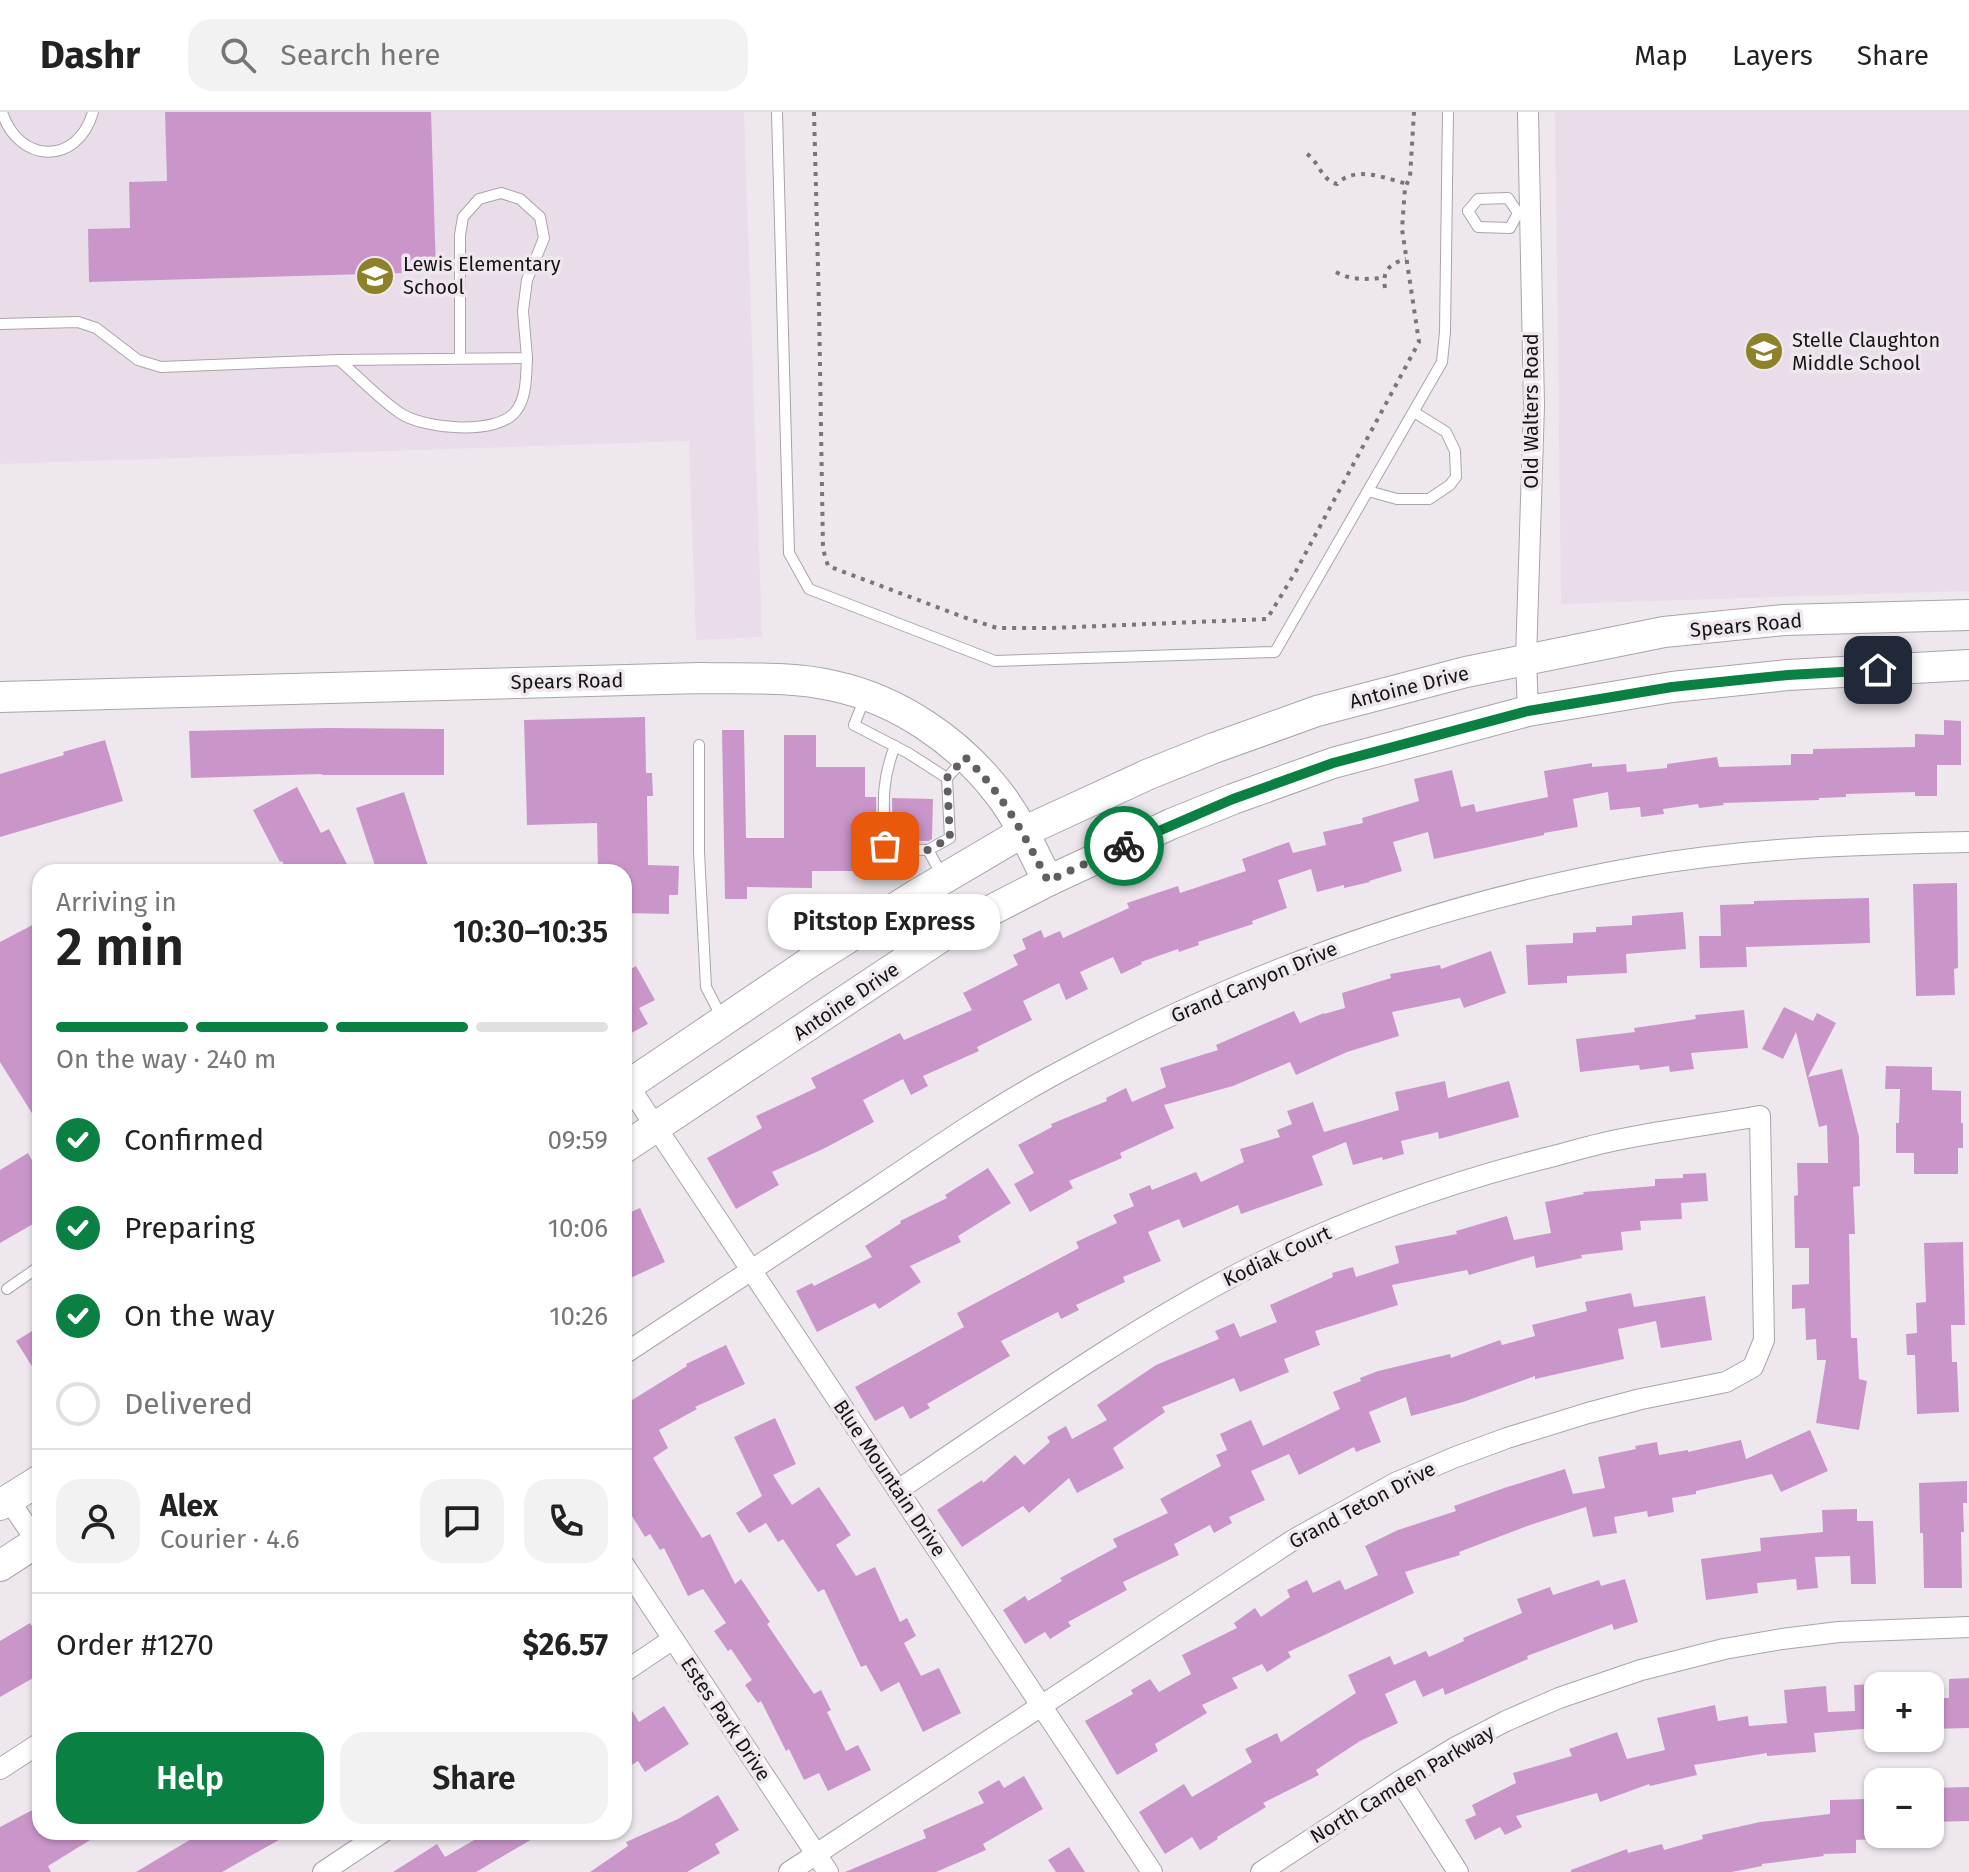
<!DOCTYPE html>
<meta charset="utf-8">
<style>
body{margin:0;font-family:"Fira Sans",sans-serif;background:#f2f2f2;color:#222;height:100vh;display:flex;flex-direction:column;font-size:30px;white-space:nowrap}
*{box-sizing:border-box;margin:0}
p{font-size:26px;color:#767676}
.icon{flex:none;width:44px;height:44px;fill:none;stroke:currentColor;stroke-width:2;stroke-linecap:round;stroke-linejoin:round}
.map{position:relative;flex:1;overflow:hidden}
.drawer{position:absolute;left:32px;top:752px;width:600px;height:976px;display:flex;flex-direction:column;background:#fff;border-radius:24px;box-shadow:0 2px 6px #0004}
.drawer>*{flex:none}
.tools{position:absolute;left:1864px;top:1560px;display:grid;gap:16px}
.tools a{display:grid;place-items:center;width:80px;height:80px;border-radius:16px;background:#fff;box-shadow:0 2px 6px #0004;font-size:40px}
.pin{position:absolute;display:grid;place-items:center;width:68px;height:68px;color:#fff;margin:-34px;border-radius:16px;box-shadow:0 4px 12px #0006}
.courier{position:absolute;display:grid;place-items:center;width:80px;height:80px;margin:-40px;border:6px solid #0b8043;border-radius:50%;background:#fff;color:#222;box-shadow:0 2px 10px #0007}
.bubble{position:absolute;height:56px;border-radius:24px;background:#fff;box-shadow:0 2px 6px #0004;font-size:26px;font-weight:600;line-height:56px;text-align:center}
.summary em{font-style:normal;font-weight:600}
.summary div{display:flex;flex-direction:column-reverse}
.summary{display:flex;align-items:center;justify-content:space-between;height:136px;padding:0 24px}
h1{font-size:52px;font-weight:600;line-height:60px}
.bar{display:grid;grid-template-columns:repeat(4,1fr);gap:12px 8px;align-content:center;height:96px;padding:0 24px}
.bar i{height:10px;border-radius:6px;background:#e0e0e0}
.bar .current{background:#0b8043}
.bar p{grid-column:span 4}
.line{display:flex;align-items:center;gap:20px;padding:0 24px;border-top:2px solid #e0e0e0}
.line div{flex:1}
.round{display:grid;place-items:center;flex:none;width:84px;height:84px;border-radius:24px;background:#f2f2f2}
ol{padding:0 24px;list-style:none}
li{display:flex;align-items:center;gap:24px;height:88px}
li p{margin-inline-start:auto}
li .icon{padding:8px;border-radius:50%;background:#0b8043;color:#fff;stroke-width:4}
li:last-child{color:#767676}
li i{width:44px;height:44px;border:4px solid #e0e0e0;border-radius:50%}
.cta{display:flex;gap:16px;margin-top:auto;padding:16px 24px}
.cta a{flex:1;height:92px;border-radius:24px;background:#0b8043;color:#fff;font-size:32px;font-weight:600;line-height:92px;text-align:center}
.cta a+a{background:#f2f2f2;color:#222}
header{display:flex;align-items:center;gap:48px;box-sizing:border-box;height:112px;padding:0 40px;background:#fff;border-bottom:2px solid #e0e0e0}
header strong{font-size:38px}
nav{display:flex;gap:44px;margin-inline-start:auto;font-size:28px}
.search{width:560px;height:72px;background:#f2f2f2;display:flex;align-items:center;gap:20px;box-sizing:border-box;padding:0 28px;border-radius:24px;color:#767676;font-size:30px}
.map>svg:first-child{display:block}
.built{fill:#e9dde9}
.building{fill:#ca96ca}
.lines{fill:none;stroke-linecap:round;stroke-linejoin:round}
.lane-casing{stroke:#aaa4aa;stroke-width:12}
.street-casing{stroke:#aaa4aa;stroke-width:22}
.secondary-casing{stroke:#aaa4aa;stroke-width:32}
.path{stroke:#797579;stroke-width:4;stroke-dasharray:4 6;stroke-linecap:butt}
.lane{stroke:#fff;stroke-width:10}
.street{stroke:#fff;stroke-width:20}
.secondary{stroke:#fff;stroke-width:30}
.done{stroke:#625e62;stroke-width:8;stroke-dasharray:0 14.4}
.route{stroke:#0b8043;stroke-width:10}
.labels{text-anchor:middle;dominant-baseline:central;stroke-width:7;stroke-linejoin:round;paint-order:stroke}
.poi-label{font-size:20px;fill:#161416;stroke:#eee8ee;text-anchor:start}
.street-label{font-size:20px;fill:#161416;stroke:#eee8ee}
</style>
<header>
<strong>Dashr</strong>
<div class="search"><svg class="icon" aria-label="search" viewBox="0 0 24 24"><circle cx="10" cy="10" r="6"/><path d="M15 15l6 6"/></svg>Search here</div>
<nav><a>Map</a><a>Layers</a><a>Share</a></nav>
</header>
<div class="map">
<svg width="1969" height="1760" viewBox="0 0 1969 1760">
<rect width="100%" height="100%" fill="#eee8ee"/>
<!-- built -->
<g class="built">
<path d="M0 0H744L762 525 696 528 689 329 0 352Z"/>
<path d="M1555 0H1969V479L1561 492Z"/>
</g>
<!-- building -->
<g class="building">
<path d="M165 0H431L436 160 89 170 88 117 130 116 129 70 167 69Z"/>
<path d="M645 605 646 661H652L653 684H647L648 753 679 754 678 783H669V802L624 801V760H598L597 711 527 713 524 608Z"/>
<path d="M1944 608 1961 609V653H1937V684H1915V680L1846 682V685L1819 686V688L1723 691 1724 693 1699 696 1698 692 1663 697 1664 702 1641 705 1640 695 1610 698 1608 680 1573 687 1578 715 1544 721V723L1434 747 1428 720 1393 730 1402 759 1369 769 1370 770 1344 776V773L1317 780 1311 757 1278 768 1287 796 1252 809 1253 812 1198 830 1199 833 1179 840 1178 837 1141 850 1142 852 1121 862 1113 845 1080 860 1088 877 1066 888 1059 871 1023 889 1032 908 977 935 979 939 923 964 928 974 911 983 903 967 863 988 874 1010 823 1037 772 1060 779 1073 736 1097 707 1046 762 1016 756 1004 816 976 811 966 900 921 904 928 972 898 963 881 1018 853 1013 843 1026 837 1022 827 1041 818 1044 826 1060 819 1063 826 1129 796 1127 791 1178 774 1180 781 1246 759 1242 747 1289 730 1293 741 1326 733 1323 720 1363 711 1362 706 1419 689 1414 667 1452 658 1461 695 1474 692 1476 700 1548 685 1544 659 1592 651V655L1626 652 1627 660 1667 656V652L1717 645 1719 655 1791 653V642H1813V637L1915 635V622L1944 623Z"/>
<path d="M327 616 444 617V663H321L323 662 191 666 189 619Z"/>
<path d="M722 618H744L746 726H784V623H816V655H865V685H876L877 727H865V759H812V776L747 775V787H725Z"/>
<path d="M105 628 123 689 0 725V662L64 643 63 640Z"/>
<path d="M297 675 321 721 329 717 351 760H288L282 749 280 750 253 698Z"/>
<path d="M404 680 430 760H377L356 696Z"/>
<path d="M892 686 933 687 932 727 929 729 893 728Z"/>
<path d="M1957 771 1958 856 1954 857 1955 883 1916 884 1913 772Z"/>
<path d="M1869 786 1870 831 1746 835 1747 855 1700 856 1699 824H1721L1720 793 1754 792V789Z"/>
<path d="M1683 800 1686 837 1626 842 1627 861 1567 864V871L1528 873 1526 833 1573 831V821L1596 820V815L1632 813V804Z"/>
<path d="M40 809V1014L0 950V830Z"/>
<path d="M1491 839 1506 881 1464 896 1460 886 1392 900 1399 924 1347 940 1296 963 1290 950 1233 974 1164 993 1174 1016 1120 1041 1122 1046 1069 1069 1073 1076 1030 1100 1014 1072 1034 1061 1018 1033 1052 1015 1051 1012 1107 989 1106 986 1126 976 1132 990 1166 975 1160 956 1218 938 1216 933 1294 899 1300 911 1324 901V902L1345 896 1342 881 1391 866 1390 862 1440 853 1441 857Z"/>
<path d="M636 854 655 888 639 896 648 912 624 925V861Z"/>
<path d="M1784 895 1813 909 1817 901 1836 911 1808 965 1842 957 1859 1025 1860 1074 1853 1075 1855 1122H1849L1851 1226H1857L1859 1267 1867 1269 1859 1318 1816 1311 1826 1248H1817L1816 1227 1806 1228 1805 1196 1792 1197V1173L1809 1172V1136H1795L1794 1084 1798 1083 1797 1051H1828L1827 1013 1819 1015 1796 920 1783 947 1762 937Z"/>
<path d="M1744 898 1748 936 1691 941 1694 957 1670 960 1669 954 1640 958 1639 953 1580 960 1576 927 1635 920 1634 916 1696 907 1695 903Z"/>
<path d="M1886 954 1932 955V978L1961 979V1011H1963V1036H1958V1062H1914V1041H1896V1011H1899L1900 977H1885Z"/>
<path d="M1445 969 1448 986 1509 969 1519 1005 1439 1027 1438 1020 1401 1029 1404 1042 1383 1048 1382 1045 1353 1053 1346 1030 1312 1044 1323 1073 1241 1102 1238 1093 1183 1116 1179 1107 1148 1120 1161 1149 1123 1165 1125 1170 1076 1193 1079 1198 1061 1207 1058 1200 1001 1229 1010 1244 927 1292 930 1296 910 1307 903 1294 875 1309 855 1275 964 1215 957 1201 1079 1136 1076 1130 1117 1111 1113 1103 1134 1094 1129 1082 1150 1073 1152 1078 1196 1060 1201 1070 1244 1050 1240 1037 1280 1025 1277 1018 1292 1012 1287 999 1313 990 1324 1020 1399 998 1395 980Z"/>
<path d="M28 1041 40 1063V1108L0 1131V1058Z"/>
<path d="M988 1056 1011 1091 958 1124 961 1130 910 1154 921 1170 879 1197 875 1191 817 1220 796 1179 812 1171 814 1174 872 1145 865 1134 901 1111 900 1109 947 1086 945 1083Z"/>
<path d="M1706 1061 1708 1089 1681 1091 1682 1107 1640 1109 1641 1118 1621 1120 1623 1138 1581 1143 1582 1146 1536 1156 1534 1144 1469 1163 1467 1158 1392 1173 1398 1193 1315 1219 1320 1233 1284 1247 1289 1260 1240 1280 1234 1266 1162 1295 1165 1300 1113 1336 1124 1356 1077 1381 1069 1366 1029 1401 1023 1394 962 1435 937 1398 982 1368 983 1371 1015 1343 1024 1353 1050 1330 1047 1325 1066 1314 1072 1327 1107 1308 1097 1293 1156 1253 1219 1227 1215 1219 1234 1211 1240 1225 1277 1210 1270 1193 1333 1165 1332 1161 1353 1155 1356 1165 1399 1151 1395 1134 1457 1122 1456 1119 1507 1104 1514 1128 1551 1121 1545 1090 1584 1082 1583 1080 1655 1074V1067L1683 1066V1062Z"/>
<path d="M640 1096 665 1150 624 1169V1103Z"/>
<path d="M1963 1130 1965 1213H1951L1952 1250H1957L1959 1300 1917 1302 1915 1243H1907L1906 1222 1917 1221 1916 1191 1926 1190 1924 1131Z"/>
<path d="M1631 1181 1634 1195 1705 1184 1712 1228 1661 1236 1656 1209 1618 1217 1624 1247 1535 1267V1264L1463 1290 1411 1304 1406 1285 1369 1300 1381 1330 1356 1340 1354 1335 1299 1363 1289 1342 1251 1359 1265 1388 1229 1405 1232 1411 1214 1421 1210 1413 1174 1432 1179 1443 1123 1470 1127 1478 1068 1510 1071 1514 1050 1527 1045 1520 1025 1532 1003 1498 1025 1484 1028 1489 1062 1469 1060 1466 1117 1435 1113 1427 1168 1401 1160 1387 1221 1354 1216 1343 1227 1338 1220 1322 1251 1308 1263 1334 1340 1297 1333 1280 1361 1269 1360 1266 1378 1259 1450 1242 1451 1246 1500 1228 1502 1233 1535 1224 1532 1213 1587 1199 1585 1190Z"/>
<path d="M40 1214V1267L16 1229Z"/>
<path d="M726 1233 745 1272 695 1295 697 1297 659 1318 668 1336 653 1346 702 1426 710 1422 735 1472 741 1467 770 1510 767 1512 814 1582 821 1578 831 1598 827 1600 846 1639 858 1633 871 1658 828 1679 819 1661 804 1668 789 1637 786 1639 761 1589 758 1591 745 1573 752 1568 731 1537 728 1539 714 1519 726 1511 703 1477 688 1484 664 1436 660 1438 650 1422 645 1425 624 1391V1293L687 1254 686 1252Z"/>
<path d="M775 1306 796 1352 773 1363 792 1393 819 1375 851 1423 836 1433 856 1464 875 1455 900 1510 907 1506 916 1524 904 1531 921 1564 939 1556 961 1601 923 1620 899 1570 881 1580 866 1553 861 1555 824 1477 818 1480 783 1427 778 1430 766 1411 749 1421 736 1401 762 1384 734 1325Z"/>
<path d="M1810 1318 1828 1359 1781 1380 1772 1362 1696 1379V1382L1672 1386 1674 1400 1648 1405 1647 1399 1614 1405 1617 1421 1593 1425 1586 1395 1530 1413 1459 1440 1460 1443 1405 1460 1414 1481 1288 1540 1291 1545 1267 1560 1262 1552 1232 1566 1238 1576 1202 1593 1207 1601 1155 1632 1158 1639 1117 1663 1085 1609 1133 1582 1131 1578 1150 1567 1159 1580 1191 1562 1182 1543 1237 1516 1234 1511 1255 1496 1261 1505 1290 1485 1287 1478 1307 1468 1313 1481 1340 1468 1345 1478 1378 1463 1365 1434 1398 1418 1456 1399 1454 1394 1504 1376 1565 1357 1573 1382 1605 1376 1598 1345 1636 1337 1635 1334 1657 1330 1659 1343 1688 1338V1340L1741 1328 1746 1347Z"/>
<path d="M1967 1369V1391H1963L1964 1420H1961L1962 1476H1924L1923 1421H1920L1919 1371Z"/>
<path d="M1857 1397V1409H1873L1876 1472H1851L1850 1444 1815 1445 1818 1476 1797 1478 1796 1467 1757 1471 1758 1481 1706 1488 1701 1447 1761 1439 1760 1426 1823 1420 1822 1398Z"/>
<path d="M1625 1467 1638 1510 1614 1518 1612 1512 1527 1544 1528 1547 1445 1583 1443 1576 1423 1585 1415 1568 1385 1582 1398 1611 1360 1629 1316 1658 1319 1663 1263 1691 1266 1695 1217 1725 1218 1727 1200 1738 1192 1725 1165 1742 1139 1700 1184 1672 1192 1685 1252 1650 1245 1637 1277 1621 1281 1630 1356 1581 1348 1563 1390 1544 1394 1553 1426 1539 1429 1545 1464 1529 1463 1526 1522 1501 1517 1487 1550 1475 1553 1483 1599 1468 1601 1474Z"/>
<path d="M30 1511 40 1527V1562L0 1585V1529Z"/>
<path d="M1969 1566V1616L1930 1617V1586H1949V1567Z"/>
<path d="M1873 1572 1875 1616 1814 1621 1816 1640 1767 1644V1641L1694 1653 1697 1663 1650 1674 1649 1672 1600 1690 1597 1681 1516 1704 1522 1715 1505 1723 1500 1715 1475 1728 1465 1708 1476 1703 1472 1693 1516 1671 1513 1661 1572 1644 1569 1637 1617 1620 1627 1647 1665 1638 1657 1606 1715 1593 1718 1609 1748 1604 1749 1614 1787 1611 1784 1578 1826 1574 1828 1600 1855 1599 1854 1573Z"/>
<path d="M624 1586 639 1610 664 1594 689 1632 645 1660 638 1649 624 1658Z"/>
<path d="M1024 1664 1043 1697 983 1732 986 1738 936 1760H845L926 1726 923 1718 984 1691 978 1680 999 1668 1004 1676Z"/>
<path d="M1969 1675V1709L1930 1710V1676Z"/>
<path d="M718 1683 739 1718 715 1732 720 1741 687 1760H590L628 1734 626 1730 678 1707Z"/>
<path d="M1867 1687 1876 1727 1856 1728V1741L1823 1742 1824 1744 1762 1752V1754L1732 1760H1571V1758L1627 1737 1628 1741 1662 1732 1664 1738 1703 1727 1702 1723 1760 1710 1830 1702V1688Z"/>
<path d="M40 1694V1720H103L48 1754 51 1760H0V1715Z"/>
<path d="M189 1720H293L222 1760H136L193 1726Z"/>
<path d="M472 1720H544L476 1760H393L437 1732 445 1745 476 1727Z"/>
<path d="M1069 1735 1085 1760H1056L1048 1748Z"/>
</g>
<g class="lines">
<!-- lane casing -->
<g class="lane-casing">
<g id="lane">
<path d="M2 0C18 51 77 55 93 0"/>
<path d="M777 0 789 441 809 477 995 549 1275 540 1442 250 1445 220 1448 0"/>
<path d="M1468 99 1478 115 1510 116 1518 101"/>
<path d="M1468 99 1478 87 1508 86 1518 101"/>
<path d="M0 212 78 210 96 216 138 248 161 255 339 248 527 246 523 199 527 168 544 126 540 105 520 87 501 81 479 87 463 105 460 123V246"/>
<path d="M339 248C359 265 378 286 400 301 423 317 498 324 516 299 527 285 526 263 527 246"/>
<path d="M1368 379 1397 387H1429L1450 373 1456 365 1455 339 1446 320 1414 300"/>
<path d="M864 588 854 613 908 641 947 666"/>
<path d="M699 633V740L706 875 722 906"/>
<path d="M895 634C880 672 884 695 885 734L892 737 928 738"/>
<path d="M943 765 928 738 950 726 947 666 963 648"/>
<path d="M7 1177 40 1154"/>
</g>
</g>
<!-- street casing -->
<g class="street-casing">
<g id="street">
<path d="M1528 0 1534 293 1526 547 1528 599"/>
<path d="M628 973 1152 1760"/>
<path d="M624 1242C706 1188 788 1134 870 1080 930 1040 988 999 1050 965 1234 864 1432 792 1638 755 1747 736 1859 732 1969 730"/>
<path d="M8 1387 40 1434"/>
<path d="M624 1453 828 1760"/>
<path d="M624 1560 673 1527"/>
<path d="M0 1657 40 1631"/>
<path d="M1400 1669 1458 1760"/>
<path d="M323 1760 383 1720"/>
<path d="M789 1760 1293 1428 1395 1371 1453 1346 1507 1326 1588 1301 1641 1287 1726 1270 1753 1255 1764 1228 1760 1004C1714 1012 1668 1018 1622 1027 1601 1031 1579 1037 1558 1043 1452 1069 1348 1106 1251 1155 1127 1218 1013 1301 898 1378"/>
<path d="M1261 1760 1400 1669 1456 1635 1506 1609 1559 1586 1641 1558 1724 1537 1782 1527 1839 1520 1969 1515"/>
</g>
</g>
<!-- secondary casing -->
<g class="secondary-casing">
<g id="secondary">
<path d="M0 585 700 566C744 567 791 564 834 574 899 588 960 630 1000 683 1020 709 1033 740 1048 769"/>
<path d="M624 976 810 850 916 783 1023 720 1149 662 1214 636 1317 599 1466 560 1664 520 1784 508 1969 503"/>
<path d="M624 1036 947 821 1048 769 1171 712 1233 687 1333 651 1528 599 1672 575 1788 563 1969 553"/>
<path d="M0 1393 40 1368"/>
<path d="M0 1454 40 1428"/>
</g>
</g>
<!-- path -->
<g class="path">
<path d="M814 0 819 195 823 437 828 454 966 506 997 516H1052L1267 507 1296 459 1419 230 1402 117 1405 76 1410 65 1414 0"/>
<path d="M1307 42C1320 51 1320 67 1337 72 1355 53 1385 66 1407 72"/>
<path d="M1336 160C1352 169 1366 167 1384 166"/>
<path d="M1385 176C1382 159 1389 152 1406 147"/>
</g>
<!-- lane -->
<use href="#lane" class="lane"/>
<!-- street -->
<use href="#street" class="street"/>
<!-- secondary -->
<use href="#secondary" class="secondary"/>
</g>
<g class="lines">
<!-- done -->
<path class="done" d="M885 734 892 737 928 738 950 726 947 666 965 645C1004 683 1023 721 1048 769L1124 734"/>
<!-- route -->
<path class="route" d="M1124 734 1233 687 1333 651 1528 599 1672 575 1788 563 1878 558"/>
</g>
<!-- icons -->
<defs>
<g id="school-disc" transform="scale(2)"><circle r="9.5" fill="#8d8229" stroke="#eee8ee"/><path d="M0-5L7-2L0 1L-7-2ZM-4 1L0 2.5L4 1V4Q0 6-4 4Z" fill="#fff"/></g>
</defs>
<g fill-rule="evenodd">
<use href="#school-disc" x="375" y="164"/>
<use href="#school-disc" x="1764" y="239"/>
</g>
<g class="labels">
<!-- poi labels -->
<g class="poi-label">
<text x="403" y="152">Lewis Elementary<tspan x="403" dy="23">School</tspan></text>
<text x="1792" y="228">Stelle Claughton<tspan x="1792" dy="23">Middle School</tspan></text>
</g>
<!-- street labels -->
<g class="street-label">
<text transform="translate(1531 299) rotate(-90)">Old Walters Road</text>
<text transform="translate(1746 513) rotate(-5)">Spears Road</text>
<text transform="translate(567 569) rotate(-1)">Spears Road</text>
<text transform="translate(1409 575) rotate(-14)">Antoine Drive</text>
<text transform="translate(1254 870) rotate(-23)">Grand Canyon Drive</text>
<text transform="translate(846 889) rotate(-34)">Antoine Drive</text>
<text transform="translate(1277 1144) rotate(-25)">Kodiak Court</text>
<text transform="translate(890 1366) rotate(56)">Blue Mountain Drive</text>
<text transform="translate(1362 1393) rotate(-28)">Grand Teton Drive</text>
<text transform="translate(726 1607) rotate(56)">Estes Park Drive</text>
<text transform="translate(1402 1672) rotate(-31)">North Camden Parkway</text>
</g>
</g>
</svg>
<div class="tools">
<a>+</a>
<a>−</a>
</div>
<div class="pin" style="left:885px;top:734px;background:#ea580c"><svg class="icon" aria-label="bag" viewBox="0 0 24 24"><path d="M5 8h14l-1 12H6zM9 8a3 3 0 0 1 6 0"/></svg></div>
<div class="pin" style="left:1878px;top:558px;background:#1f2937"><svg class="icon" aria-label="home" viewBox="0 0 24 24"><path d="M3 11l9-7 9 7M6 9v11h12V9"/></svg></div>
<div class="courier" style="left:1124px;top:734px"><svg class="icon" aria-label="bike" viewBox="0 0 24 24"><circle cx="6" cy="16" r="4"/><circle cx="18" cy="16" r="4"/><path d="M6 16l4-8h5l3 8M10 8l3 8H6M13 5h3"/></svg></div>
<div class="bubble" style="left:768px;top:782px;width:232px">Pitstop Express</div>
<section class="drawer">
<div class="summary"><div><h1>2 min</h1><p>Arriving in</p></div><em>10:30–10:35</em></div>
<div class="bar"><i class="current"></i><i class="current"></i><i class="current"></i><i></i><p>On the way · 240 m</p></div>
<ol>
<li><svg class="icon" aria-label="check" viewBox="0 0 24 24"><path d="M5 12l5 5 9-10"/></svg>Confirmed<p>09:59</p></li>
<li><svg class="icon" aria-label="check" viewBox="0 0 24 24"><path d="M5 12l5 5 9-10"/></svg>Preparing<p>10:06</p></li>
<li><svg class="icon" aria-label="check" viewBox="0 0 24 24"><path d="M5 12l5 5 9-10"/></svg>On the way<p>10:26</p></li>
<li><i></i>Delivered</li>
</ol>
<div class="line" style="height:144px"><a class="round"><svg class="icon" aria-label="person" viewBox="0 0 24 24"><circle cx="12" cy="8" r="4"/><path d="M4 21q1-7 8-7t8 7"/></svg></a><div><b>Alex</b><p>Courier · 4.6</p></div><a class="round"><svg class="icon" aria-label="chat" viewBox="0 0 24 24"><path d="M4 5h16v11H9l-5 4z"/></svg></a><a class="round"><svg class="icon" aria-label="phone" viewBox="0 0 24 24"><path d="M5 4h4l2 5-3 2q2 4 5 5l2-3 5 2v4C11 20 4 13 5 4z"/></svg></a></div>
<div class="line" style="height:104px"><div>Order #1270</div><b>$26.57</b></div>
<div class="cta"><a>Help</a><a>Share</a></div>
</section>
</div>
